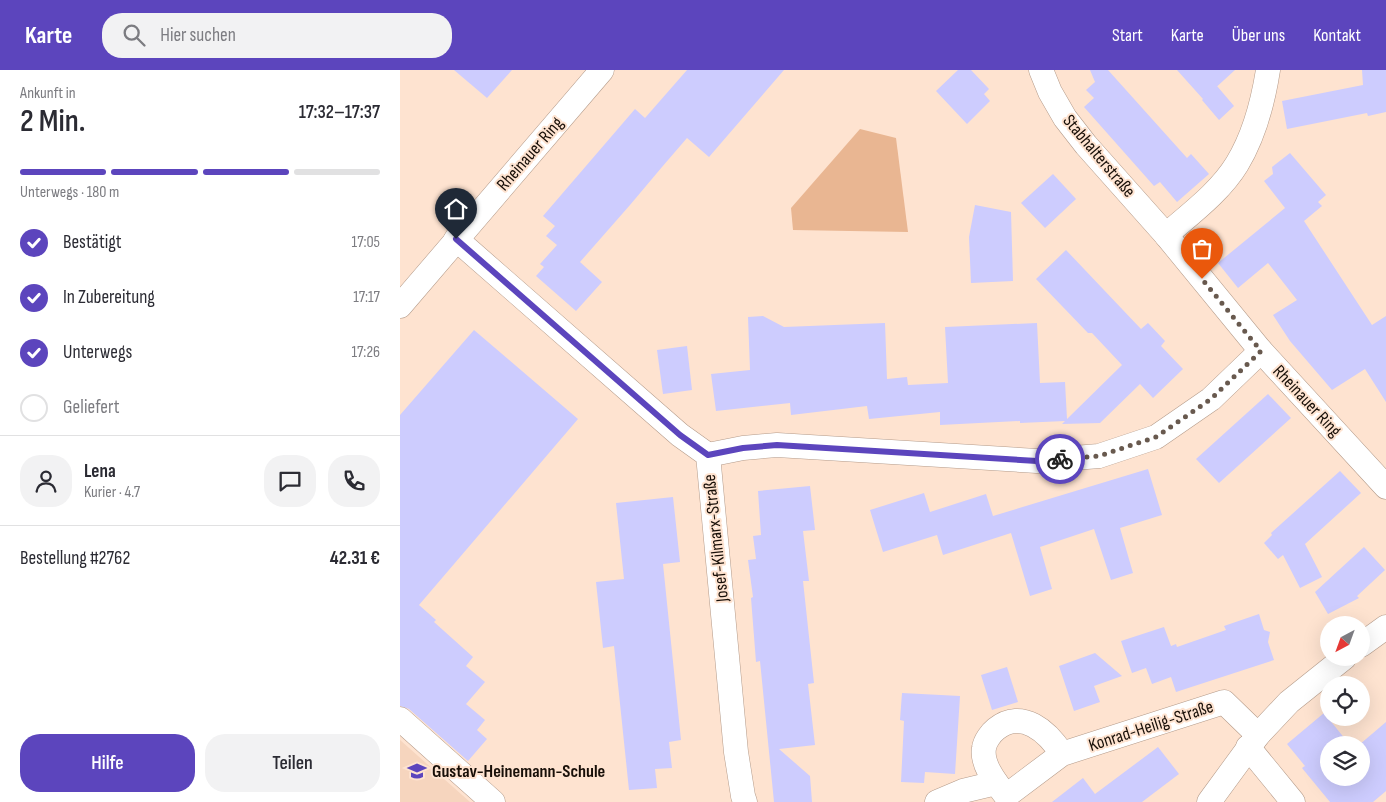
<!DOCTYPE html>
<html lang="de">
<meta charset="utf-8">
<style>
body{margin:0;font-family:"Sofia Sans Condensed",sans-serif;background:#f2f2f3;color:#2b2b33;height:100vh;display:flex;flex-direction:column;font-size:19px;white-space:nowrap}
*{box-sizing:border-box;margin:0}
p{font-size:16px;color:#7c7c81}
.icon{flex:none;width:28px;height:28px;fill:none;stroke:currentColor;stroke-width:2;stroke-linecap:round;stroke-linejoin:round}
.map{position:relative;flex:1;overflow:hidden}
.drawer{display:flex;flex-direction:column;background:#fff;width:400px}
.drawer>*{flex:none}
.needle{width:32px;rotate:221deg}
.buttons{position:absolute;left:920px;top:546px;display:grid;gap:10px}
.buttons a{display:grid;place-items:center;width:50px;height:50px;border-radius:50%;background:#fff;box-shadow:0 5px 20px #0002;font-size:25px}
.pin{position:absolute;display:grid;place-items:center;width:42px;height:42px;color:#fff;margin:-51px -21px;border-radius:50% 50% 50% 0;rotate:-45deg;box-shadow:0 0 5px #0007}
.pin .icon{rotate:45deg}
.courier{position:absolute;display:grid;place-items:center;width:50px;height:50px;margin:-25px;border:4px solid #5c45bd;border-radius:50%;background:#fff;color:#222;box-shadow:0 1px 6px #0007}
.overview em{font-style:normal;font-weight:600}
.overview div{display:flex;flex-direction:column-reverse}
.overview{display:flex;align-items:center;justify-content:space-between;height:85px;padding:0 20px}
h1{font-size:32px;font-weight:600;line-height:38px}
.bar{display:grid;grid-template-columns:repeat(4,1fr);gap:8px 5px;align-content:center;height:60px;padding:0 20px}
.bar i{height:6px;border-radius:4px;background:#e1e1e2}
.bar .selected{background:#5c45bd}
.bar p{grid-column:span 4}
.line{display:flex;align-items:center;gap:12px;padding:0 20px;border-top:1px solid #e1e1e2}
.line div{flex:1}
.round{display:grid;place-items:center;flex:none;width:52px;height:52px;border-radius:20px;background:#f2f2f3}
ol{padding:0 20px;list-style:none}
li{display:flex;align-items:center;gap:15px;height:55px}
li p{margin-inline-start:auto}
li .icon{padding:5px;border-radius:50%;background:#5c45bd;color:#fff;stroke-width:4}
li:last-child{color:#7c7c81}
li i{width:28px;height:28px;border:2px solid #e1e1e2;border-radius:50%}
.button{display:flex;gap:10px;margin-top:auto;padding:10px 20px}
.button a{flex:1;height:58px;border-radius:20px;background:#5c45bd;color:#fff;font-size:20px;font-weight:600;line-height:58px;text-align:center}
.button a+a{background:#f2f2f3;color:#2b2b33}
header{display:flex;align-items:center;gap:30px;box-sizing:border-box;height:70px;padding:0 25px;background:#5c45bd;color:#fff}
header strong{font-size:24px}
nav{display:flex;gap:28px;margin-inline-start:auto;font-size:18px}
.search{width:350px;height:45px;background:#f2f2f3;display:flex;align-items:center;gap:12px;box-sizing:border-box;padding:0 18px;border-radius:20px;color:#7c7c81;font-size:19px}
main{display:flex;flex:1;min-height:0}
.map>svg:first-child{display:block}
.built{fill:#f6d5be}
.green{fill:#e9b692}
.building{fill:#cdccfe}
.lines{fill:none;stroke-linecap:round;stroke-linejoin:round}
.street-casing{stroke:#b49b8a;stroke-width:25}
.street{stroke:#fff;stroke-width:24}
.done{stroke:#68594e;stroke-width:5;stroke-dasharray:0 9}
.route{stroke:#5c45bd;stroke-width:6}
.labels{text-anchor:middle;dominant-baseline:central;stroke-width:4;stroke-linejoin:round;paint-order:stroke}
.street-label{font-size:18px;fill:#180f08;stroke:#fee3d0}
.poi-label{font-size:18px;font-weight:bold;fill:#180f08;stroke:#fee3d0;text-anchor:start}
</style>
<header>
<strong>Karte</strong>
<div class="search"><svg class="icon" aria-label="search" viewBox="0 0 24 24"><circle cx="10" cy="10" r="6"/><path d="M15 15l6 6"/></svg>Hier suchen</div>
<nav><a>Start</a><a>Karte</a><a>Über uns</a><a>Kontakt</a></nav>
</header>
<main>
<section class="drawer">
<div class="overview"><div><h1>2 Min.</h1><p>Ankunft in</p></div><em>17:32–17:37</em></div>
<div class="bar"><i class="selected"></i><i class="selected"></i><i class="selected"></i><i></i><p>Unterwegs · 180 m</p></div>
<ol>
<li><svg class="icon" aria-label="check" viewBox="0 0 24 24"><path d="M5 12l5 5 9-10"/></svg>Bestätigt<p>17:05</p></li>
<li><svg class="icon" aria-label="check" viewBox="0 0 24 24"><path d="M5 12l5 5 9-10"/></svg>In Zubereitung<p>17:17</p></li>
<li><svg class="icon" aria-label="check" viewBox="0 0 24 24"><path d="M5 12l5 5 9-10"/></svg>Unterwegs<p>17:26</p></li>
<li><i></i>Geliefert</li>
</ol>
<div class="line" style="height:90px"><a class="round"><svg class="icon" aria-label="person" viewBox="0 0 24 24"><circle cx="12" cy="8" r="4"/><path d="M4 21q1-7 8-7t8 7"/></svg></a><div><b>Lena</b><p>Kurier · 4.7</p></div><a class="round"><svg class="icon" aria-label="chat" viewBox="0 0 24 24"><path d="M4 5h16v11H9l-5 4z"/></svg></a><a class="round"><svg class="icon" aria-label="phone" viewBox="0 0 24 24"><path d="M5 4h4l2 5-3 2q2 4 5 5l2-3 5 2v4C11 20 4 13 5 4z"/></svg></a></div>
<div class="line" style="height:65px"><div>Bestellung #2762</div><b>42.31 €</b></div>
<div class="button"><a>Hilfe</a><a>Teilen</a></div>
</section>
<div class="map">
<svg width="986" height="732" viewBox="0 0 986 732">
<rect width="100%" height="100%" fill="#fee3d0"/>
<!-- built -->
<path class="built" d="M0 670 70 732H0Z"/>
<!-- green -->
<path class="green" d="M460 59 496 68 508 162 393 160 391 138Z"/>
<!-- building -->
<g class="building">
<path d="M54 0H112L87 28Z"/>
<path d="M287 0H384L309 87 287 68 262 97 230 135 180 192 202 212 176 241 136 206 144 197 140 194 157 175 146 166 155 156 143 146 235 39 245 48Z"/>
<path d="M558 0H571L589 19 584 24 590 31 567 54 536 21Z"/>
<path d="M690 0H708L787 88 791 84 809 104 777 132 760 112 754 116 684 37 694 28 686 20 695 12Z"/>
<path d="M777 0H835L812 21 817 16 834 36 819 50 802 30 803 29Z"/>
<path d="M962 0H986V42L968 46 967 43 887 59 882 31 963 15Z"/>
<path d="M890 83 926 125 918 132 922 136 904 151 972 255 986 246V332L965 299 932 320 890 271 873 245 897 230 868 193 838 218 818 193 885 138 864 111 873 104 872 97Z"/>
<path d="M653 104 676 129 645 158 621 133Z"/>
<path d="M575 135 611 142 613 211 571 213 569 167Z"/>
<path d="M666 180 741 259 748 253 765 271 761 276 783 299 753 328 740 314 700 353 662 354 665 351 620 353V351L540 355V342L469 349 467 336 391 345 390 333 316 341 311 304 350 300 348 247 363 246 384 257 485 253 487 309 507 307 508 315 548 313 545 257 637 253 640 313 665 312 667 349 722 295 692 263H688L636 209Z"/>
<path d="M74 260 178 349 19 535 36 550 34 552 73 587 66 596 85 612 66 634 85 650 77 660 87 669 68 691 9 639 0 636V345Z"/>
<path d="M287 276 292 320 263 324 257 280Z"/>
<path d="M868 324 891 348 819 413 796 389Z"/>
<path d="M748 399 762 445 720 458 733 503 711 510 694 459 640 477 652 519 630 526 611 463 543 485 537 465 483 482 470 440 524 423 530 442 586 424 593 446Z"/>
<path d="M940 401 961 423 905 474 922 507 900 518 883 485 878 489 864 473 872 465 871 463Z"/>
<path d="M410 416 415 460 403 461 409 511H403L414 613 408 614 415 675 379 679 410 706 412 732H374L360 591 356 592 351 528 353 527 348 490 356 489 353 466 361 465 358 421Z"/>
<path d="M273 427 280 492 263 494 281 670 269 672 272 698 255 699 257 718 229 720 214 576 203 578 196 512 224 509 216 433Z"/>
<path d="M964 477 985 500 957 526 959 528 928 544 915 522Z"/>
<path d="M859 544 864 560 870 562 868 572 874 590 776 622 771 607 752 614 746 598 732 603 721 571 764 557 771 576 776 574 777 577 826 560 824 556Z"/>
<path d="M695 583 722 606 694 616 700 632 674 641 659 596Z"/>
<path d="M607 597 618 632 592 640 581 605Z"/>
<path d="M502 623 560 626 555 704 525 702 524 713 501 712 504 651 500 650Z"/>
<path d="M924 643 950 675H929V708H961V675H959L986 652V721L973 732H930L902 698 905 696 887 674Z"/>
<path d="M758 677 779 704 742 732H652L683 708 695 724Z"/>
</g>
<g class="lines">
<!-- street casing -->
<g class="street-casing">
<g id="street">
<path d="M641 0 650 22 665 48 686 75 766 165 861 281 986 417"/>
<path d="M766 165C790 144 820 122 837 94 854 66 863 32 868 0"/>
<path d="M56 169 280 365 308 385 336 682 343 726 345 732"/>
<path d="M0 236 202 0"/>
<path d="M308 385 343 378 377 375 637 391 699 386 756 367 811 329 861 281"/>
<path d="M961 575 986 557"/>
<path d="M0 649 93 732"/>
<path d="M848 677 893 732"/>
<path d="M662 684C648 662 622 638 596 659 591 663 585 671 584 678 581 695 597 714 606 726L662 684 824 632 858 665"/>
<path d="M537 732 563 721 596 713"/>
<path d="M809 732 858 665 889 632 944 588"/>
</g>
</g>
<!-- street -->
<use href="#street" class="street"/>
</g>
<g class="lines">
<!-- done -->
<path class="done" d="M660 389 699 386 756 367 811 329 861 281 802 209"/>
<!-- route -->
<path class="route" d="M56 169 280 365 308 385 343 378 377 375 637 391 660 389"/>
</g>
<!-- icons -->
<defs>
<g id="school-bare" transform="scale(1.5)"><path d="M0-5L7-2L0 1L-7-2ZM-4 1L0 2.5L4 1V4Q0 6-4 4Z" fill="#5c45bd" stroke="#fee3d0" stroke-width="2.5" paint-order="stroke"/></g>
</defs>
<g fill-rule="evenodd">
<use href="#school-bare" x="17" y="701"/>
</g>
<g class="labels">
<!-- street labels -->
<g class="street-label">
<text transform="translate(130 84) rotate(-49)">Rheinauer Ring</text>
<text transform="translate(699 86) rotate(50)">Stabhalterstraße</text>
<text transform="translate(907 331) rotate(47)">Rheinauer Ring</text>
<text transform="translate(316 468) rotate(-96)">Josef-Kilmarx-Straße</text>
<text transform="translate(751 656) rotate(-18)">Konrad-Heilig-Straße</text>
</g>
<!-- poi labels -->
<g class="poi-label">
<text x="32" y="701">Gustav-Heinemann-Schule</text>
</g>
</g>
</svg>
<div class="buttons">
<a><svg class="needle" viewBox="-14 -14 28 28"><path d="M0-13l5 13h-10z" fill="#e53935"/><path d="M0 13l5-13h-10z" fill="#7c7c81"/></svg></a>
<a><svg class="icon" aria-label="locate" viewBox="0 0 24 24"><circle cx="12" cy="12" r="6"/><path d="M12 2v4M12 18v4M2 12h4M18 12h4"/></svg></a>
<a><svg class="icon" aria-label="layers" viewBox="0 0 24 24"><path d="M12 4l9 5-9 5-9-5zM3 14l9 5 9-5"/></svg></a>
</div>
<div class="pin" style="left:802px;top:209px;background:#ea580c"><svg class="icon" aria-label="bag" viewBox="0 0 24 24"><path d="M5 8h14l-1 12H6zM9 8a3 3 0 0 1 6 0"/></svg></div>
<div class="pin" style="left:56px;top:169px;background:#1f2937"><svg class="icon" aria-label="home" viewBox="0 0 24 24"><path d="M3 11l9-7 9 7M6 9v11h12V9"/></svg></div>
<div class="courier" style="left:660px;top:389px"><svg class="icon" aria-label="bike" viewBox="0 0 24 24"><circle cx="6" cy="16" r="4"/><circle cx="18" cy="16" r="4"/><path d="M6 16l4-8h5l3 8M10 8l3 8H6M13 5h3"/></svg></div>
</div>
</main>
